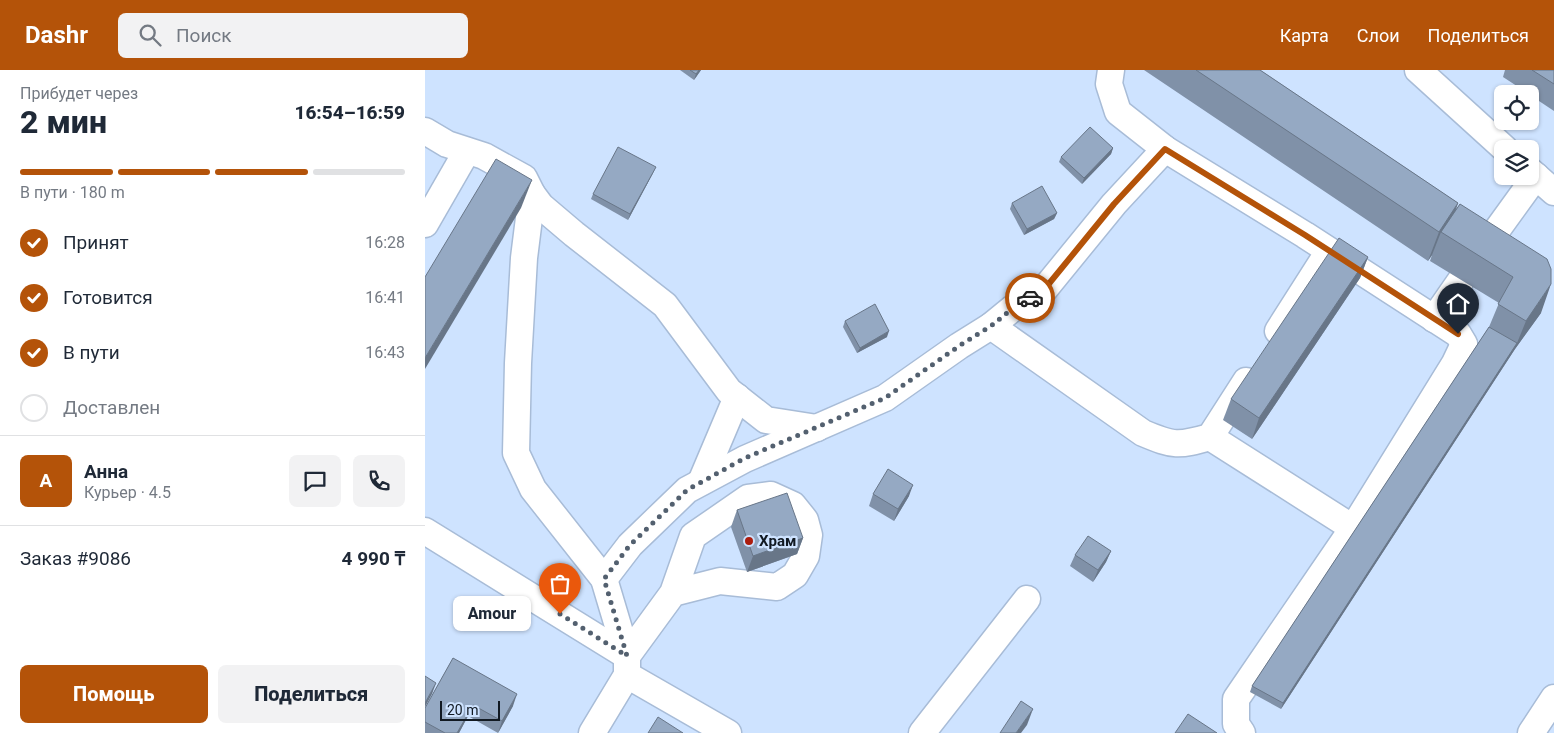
<!DOCTYPE html>
<html lang="ru">
<meta charset="utf-8">
<style>
body{margin:0;font-family:Roboto,sans-serif;background:#f2f2f3;color:#1f2937;height:100vh;display:flex;flex-direction:column;font-size:19px;white-space:nowrap}
*{box-sizing:border-box;margin:0}
p{font-size:16px;color:#747a83}
.icon{flex:none;width:28px;height:28px;fill:none;stroke:currentColor;stroke-width:2;stroke-linecap:round;stroke-linejoin:round}
.map{position:relative;flex:1;overflow:hidden}
.side{display:flex;flex-direction:column;background:#fff;width:425px}
.side>*{flex:none}
.buttons{position:absolute;left:1069px;top:15px;display:grid;gap:10px}
.buttons a{display:grid;place-items:center;width:45px;height:45px;border-radius:8px;background:#fff;box-shadow:0 1px 4px #0004;font-size:25px}
.scale{position:absolute;left:15px;bottom:12px;width:60px;box-sizing:border-box;padding-left:5px;border:2px solid #111922;border-top:0;font-size:14px;line-height:18px;white-space:nowrap;color:#111922;-webkit-text-stroke:4px #cee3ff;paint-order:stroke}
.pin{position:absolute;display:grid;place-items:center;width:42px;height:42px;color:#fff;margin:-51px -21px;border-radius:50% 50% 50% 0;rotate:-45deg;box-shadow:0 0 5px #0007}
.pin .icon{rotate:45deg}
.courier{position:absolute;display:grid;place-items:center;width:50px;height:50px;margin:-25px;border:4px solid #b45309;border-radius:50%;background:#fff;color:#222;box-shadow:0 1px 6px #0007}
.bubble{position:absolute;height:35px;border-radius:8px;background:#fff;box-shadow:0 1px 4px #0004;font-size:16px;font-weight:800;line-height:35px;text-align:center}
.summary em{font-style:normal;font-weight:800}
.summary div{display:flex;flex-direction:column-reverse}
.summary{display:flex;align-items:center;justify-content:space-between;height:85px;padding:0 20px}
h1{font-size:32px;font-weight:800;line-height:38px}
.bar{display:grid;grid-template-columns:repeat(4,1fr);gap:8px 5px;align-content:center;height:60px;padding:0 20px}
.bar i{height:6px;border-radius:4px;background:#e0e1e3}
.bar .on{background:#b45309}
.bar p{grid-column:span 4}
.line{display:flex;align-items:center;gap:12px;padding:0 20px;border-top:1px solid #e0e1e3}
.line div{flex:1}
.round{display:grid;place-items:center;flex:none;width:52px;height:52px;border-radius:8px;background:#f2f2f3}
ol{padding:0 20px;list-style:none}
li{display:flex;align-items:center;gap:15px;height:55px}
li p{margin-inline-start:auto}
li .icon{padding:5px;border-radius:50%;background:#b45309;color:#fff;stroke-width:4}
li:last-child{color:#747a83}
li i{width:28px;height:28px;border:2px solid #e0e1e3;border-radius:50%}
.button{display:flex;gap:10px;margin-top:auto;padding:10px 20px}
.button a{flex:1;height:58px;border-radius:8px;background:#b45309;color:#fff;font-size:20px;font-weight:800;line-height:58px;text-align:center}
.button a+a{background:#f2f2f3;color:#1f2937}
header{display:flex;align-items:center;gap:30px;box-sizing:border-box;height:70px;padding:0 25px;background:#b45309;color:#fff}
header strong{font-size:24px}
nav{display:flex;gap:28px;margin-inline-start:auto;font-size:18px}
.search{width:350px;height:45px;background:#f2f2f3;display:flex;align-items:center;gap:12px;box-sizing:border-box;padding:0 18px;border-radius:8px;color:#747a83;font-size:19px}
main{display:flex;flex:1;min-height:0}
.map>svg:first-child{display:block}
.lines{fill:none;stroke-linecap:round;stroke-linejoin:round}
.minor-casing{stroke:#a8bcd7;stroke-width:29}
.minor{stroke:#fff;stroke-width:26}
.wall{fill:#8091a8}
.shaded-wall{fill:#687688}
.building{fill:#95a9c3;stroke:#687688}
.done{stroke:#53606f;stroke-width:5;stroke-dasharray:0 9}
.route{stroke:#b45309;stroke-width:6}
.poi-dot{fill:#ac1d0e;stroke:#cee3ff;stroke-width:2}
.labels{text-anchor:middle;dominant-baseline:central;stroke-width:4.5;stroke-linejoin:round;paint-order:stroke}
.poi-label{font-size:15px;font-weight:bold;fill:#111922;stroke:#cee3ff;text-anchor:start}
</style>
<header>
<strong>Dashr</strong>
<div class="search"><svg class="icon" aria-label="search" viewBox="0 0 24 24"><circle cx="10" cy="10" r="6"/><path d="M15 15l6 6"/></svg>Поиск</div>
<nav><a>Карта</a><a>Слои</a><a>Поделиться</a></nav>
</header>
<main>
<section class="side">
<div class="summary"><div><h1>2 мин</h1><p>Прибудет через</p></div><em>16:54–16:59</em></div>
<div class="bar"><i class="on"></i><i class="on"></i><i class="on"></i><i></i><p>В пути · 180 m</p></div>
<ol>
<li><svg class="icon" aria-label="check" viewBox="0 0 24 24"><path d="M5 12l5 5 9-10"/></svg>Принят<p>16:28</p></li>
<li><svg class="icon" aria-label="check" viewBox="0 0 24 24"><path d="M5 12l5 5 9-10"/></svg>Готовится<p>16:41</p></li>
<li><svg class="icon" aria-label="check" viewBox="0 0 24 24"><path d="M5 12l5 5 9-10"/></svg>В пути<p>16:43</p></li>
<li><i></i>Доставлен</li>
</ol>
<div class="line" style="height:90px"><b class="round" style="background:#b45309;color:#fff">А</b><div><b>Анна</b><p>Курьер · 4.5</p></div><a class="round"><svg class="icon" aria-label="chat" viewBox="0 0 24 24"><path d="M4 5h16v11H9l-5 4z"/></svg></a><a class="round"><svg class="icon" aria-label="phone" viewBox="0 0 24 24"><path d="M5 4h4l2 5-3 2q2 4 5 5l2-3 5 2v4C11 20 4 13 5 4z"/></svg></a></div>
<div class="line" style="height:65px"><div>Заказ #9086</div><b>4 990 ₸</b></div>
<div class="button"><a>Помощь</a><a>Поделиться</a></div>
</section>
<div class="map">
<svg width="1129" height="663" viewBox="0 0 1129 663">
<rect width="100%" height="100%" fill="#cee3ff"/>
<g class="lines">
<!-- minor casing -->
<g class="minor-casing">
<g id="minor">
<path d="M686 0 684 14 693 42 740 79 880 165 1033 264 1039 274 1030 293 928 458 811 629V654L817 663"/>
<path d="M993 0 1080 79"/>
<path d="M0 61 22 74 59 86 99 108 107 124 99 188 93 293 91 383 108 419 179 509 202 586"/>
<path d="M1105 101 1129 122"/>
<path d="M107 124 116 136 149 164 240 235 304 321 341 350 392 358"/>
<path d="M0 154 42 81"/>
<path d="M1056 182 1111 106"/>
<path d="M1009 249 1036 210"/>
<path d="M566 256 588 238 618 221 689 134 740 79"/>
<path d="M853 261 904 181"/>
<path d="M785 367 928 458"/>
<path d="M276 412 312 327"/>
<path d="M0 461 202 586"/>
<path d="M179 509 205 475 262 420 320 389 460 328 534 276 566 256 718 363C749 376 753 376 785 367L821 311"/>
<path d="M202 605 303 663"/>
<path d="M167 663 202 605V586L248 523 268 466 323 428 346 425 368 435 380 450 384 465 381 486 370 505 352 517 295 511 248 523"/>
<path d="M497 663 602 529"/>
<path d="M1106 663 1129 628"/>
</g>
</g>
<!-- minor -->
<use href="#minor" class="minor"/>
</g>
<!-- wall -->
<g class="wall">
<path d="M255 0H276L269 10Z"/>
<path d="M719 0H835L1033 133 1031 139 1035 134 1116 243 1090 279 856 639 825 622 827 616 1064 257 1074 233 1005 191 1007 185 1003 191Z"/>
<path d="M1080 0H1129V41L1105 25V24H1104L1078 7Z"/>
<path d="M688 78 686 84 657 114 634 92 636 87Z"/>
<path d="M228 103 203 150 166 129 168 124Z"/>
<path d="M587 133 632 143 629 149 599 165 585 139Z"/>
<path d="M943 187 935 208 827 369 798 350 806 329Z"/>
<path d="M420 251 462 267 432 283 418 257Z"/>
<path d="M448 424 484 426 469 451 444 436Z"/>
<path d="M312 440 378 468 372 484 322 502 306 457Z"/>
<path d="M686 481 681 492 668 512 645 496 650 485Z"/>
<path d="M28 588 88 636 73 663 43 646 34 663H0V638Z"/>
</g>
<!-- shaded-wall -->
<g class="shaded-wall">
<path d="M274 0H276L269 10 271 4Z"/>
<path d="M688 78 686 84 657 114 659 108Z"/>
<path d="M231 97 228 103 203 150 205 144Z"/>
<path d="M107 110 96 138 0 299V288Z"/>
<path d="M1033 133 1023 161 1016 162 1007 185 1003 191 1014 162Z"/>
<path d="M632 143 629 149 599 165 602 159Z"/>
<path d="M943 187 935 208 827 369 834 348Z"/>
<path d="M1126 214 1116 243 1090 279 856 639 858 633 1092 273 1101 251Z"/>
<path d="M464 261 462 267 432 283 435 278Z"/>
<path d="M488 415 484 426 469 451 473 439Z"/>
<path d="M378 468 372 484 322 502 328 486Z"/>
<path d="M686 481 681 492 668 512 673 500Z"/>
<path d="M11 613 7 624 0 637V633Z"/>
<path d="M92 624 88 636 73 663 77 651Z"/>
<path d="M48 635 43 646 34 663H32Z"/>
<path d="M608 639 602 655 596 663H591Z"/>
</g>
<!-- building -->
<g class="building">
<path d="M265 0H274L271 4Z"/>
<path d="M771 0H835L1033 133 1014 162Z"/>
<path d="M1107 0H1129V14Z"/>
<path d="M665 57 688 78 659 108 636 87Z"/>
<path d="M193 77 231 97 205 144 168 124Z"/>
<path d="M71 89 107 110 0 288V207Z"/>
<path d="M617 116 632 143 602 159 587 133Z"/>
<path d="M1035 134 1122 189 1126 199V214L1101 251 1073 234 1088 207 1016 162Z"/>
<path d="M914 168 943 187 834 348 806 329Z"/>
<path d="M450 234 464 261 435 278 420 251Z"/>
<path d="M1064 257 1092 273 858 633 827 616Z"/>
<path d="M463 399 488 415 473 439 448 424Z"/>
<path d="M362 423 378 468 328 486 312 440Z"/>
<path d="M663 466 686 481 673 500 650 485Z"/>
<path d="M28 588 92 624 77 651 48 635 32 663H20L0 652V638Z"/>
<path d="M0 606 11 613 0 633Z"/>
<path d="M596 631 608 639 591 663H575Z"/>
<path d="M763 644 792 663H750Z"/>
<path d="M233 647 258 663H223Z"/>
</g>
<g class="lines">
<!-- done -->
<path class="done" d="M135 544 202 586 179 509 205 475 262 420 320 388 460 328 534 276 566 256 588 238 605 228"/>
<!-- route -->
<path class="route" d="M605 228 618 221 689 134 740 79 880 165 1033 264"/>
</g>
<!-- markers -->
<circle class="poi-dot" cx="324" cy="471" r="5"/>
<g class="labels">
<!-- poi labels -->
<g class="poi-label">
<text x="334" y="471">Храм</text>
</g>
</g>
</svg>
<div class="buttons">
<a><svg class="icon" aria-label="locate" viewBox="0 0 24 24"><circle cx="12" cy="12" r="6"/><path d="M12 2v4M12 18v4M2 12h4M18 12h4"/></svg></a>
<a><svg class="icon" aria-label="layers" viewBox="0 0 24 24"><path d="M12 4l9 5-9 5-9-5zM3 14l9 5 9-5"/></svg></a>
</div>
<div class="scale">20 m</div>
<div class="pin" style="left:135px;top:544px;background:#ea580c"><svg class="icon" aria-label="bag" viewBox="0 0 24 24"><path d="M5 8h14l-1 12H6zM9 8a3 3 0 0 1 6 0"/></svg></div>
<div class="pin" style="left:1033px;top:264px;background:#1f2937"><svg class="icon" aria-label="home" viewBox="0 0 24 24"><path d="M3 11l9-7 9 7M6 9v11h12V9"/></svg></div>
<div class="courier" style="left:605px;top:228px"><svg class="icon" aria-label="car" viewBox="0 0 24 24"><path d="M5 17H2v-5l4-1 3-4h7l3 4 3 1v5h-3M9 17h6M6 11h13"/><circle cx="7" cy="17" r="2"/><circle cx="17" cy="17" r="2"/></svg></div>
<div class="bubble" style="left:28px;top:526px;width:78px">Amour</div>
</div>
</main>
